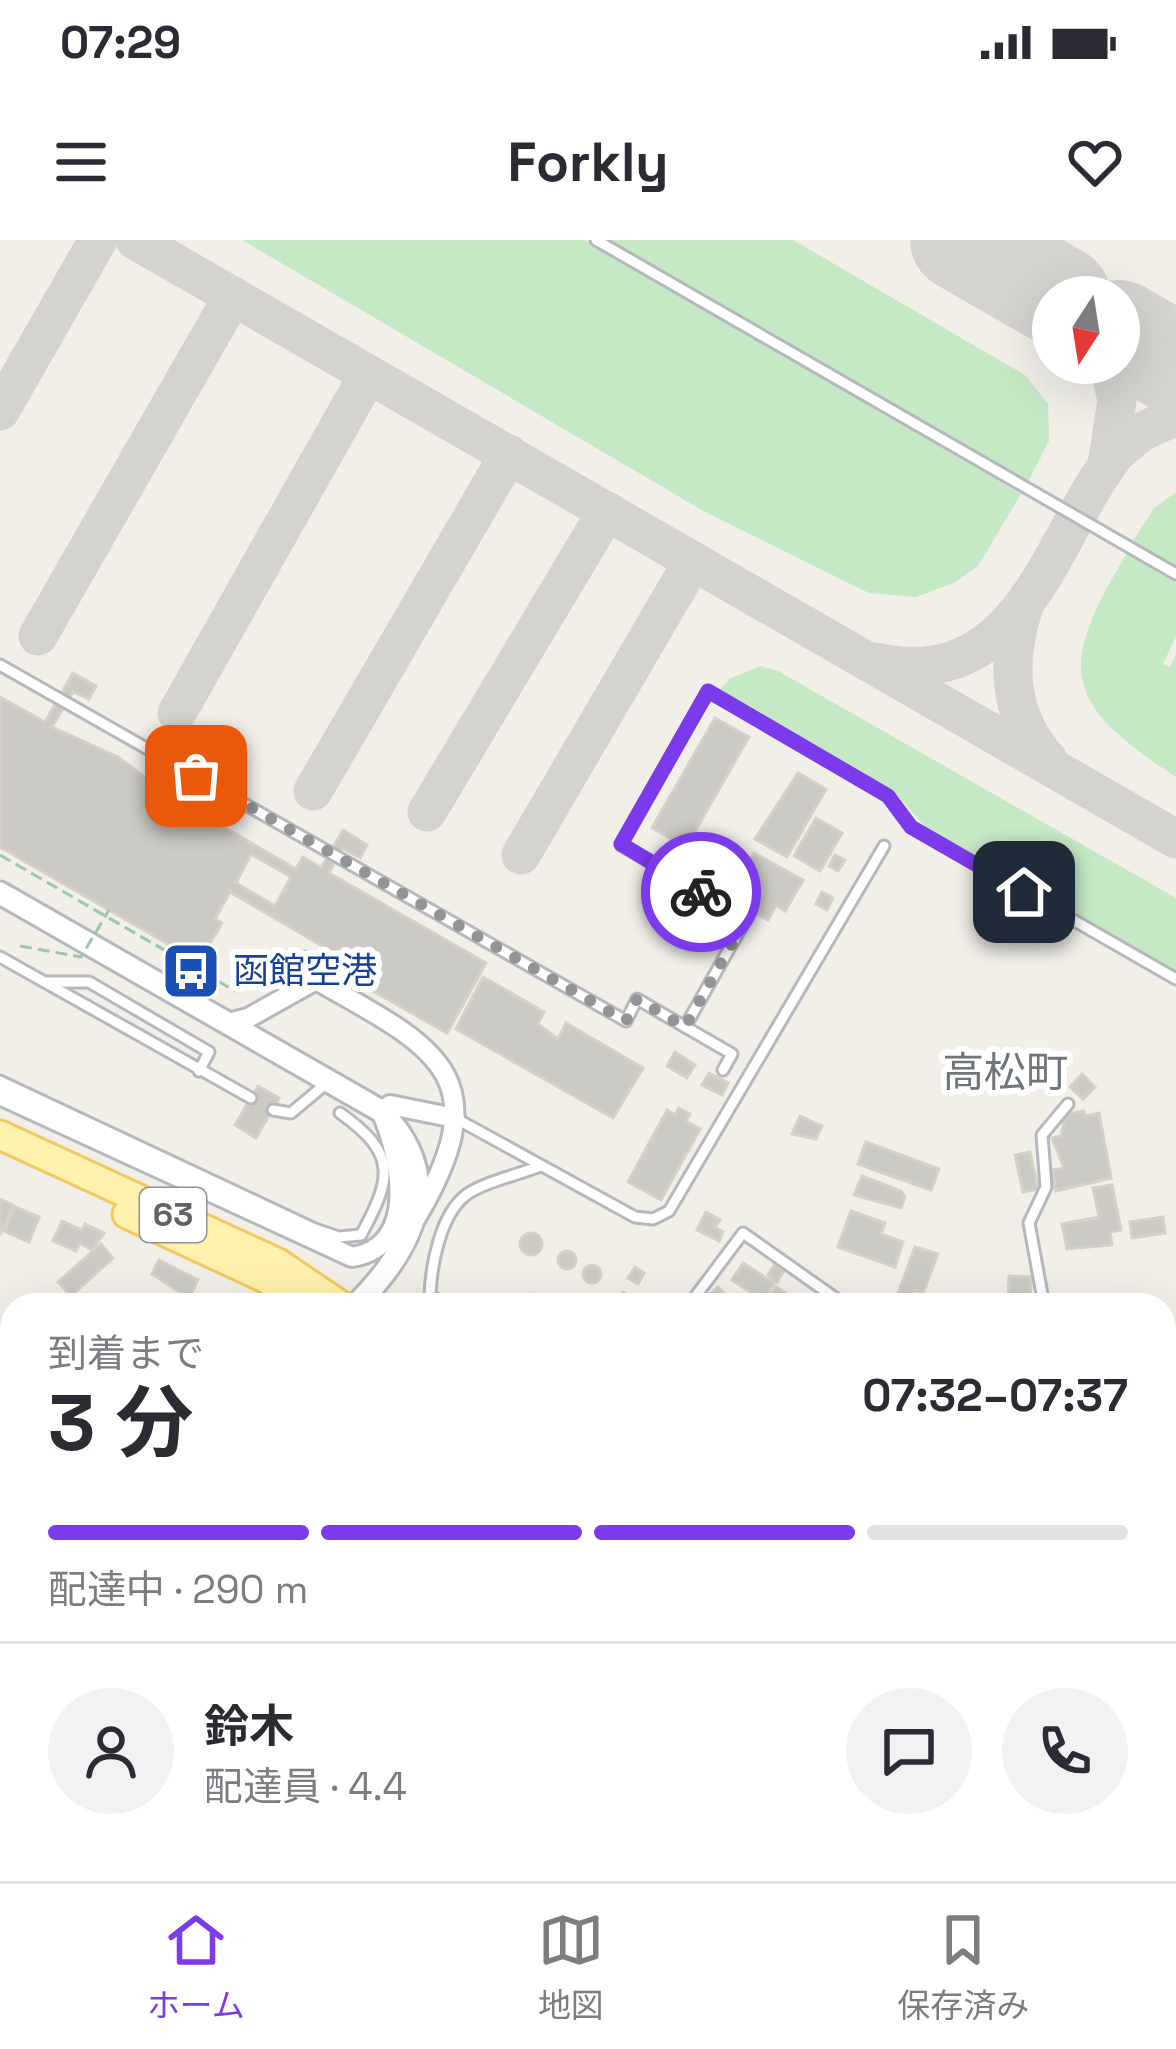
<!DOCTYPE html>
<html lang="ja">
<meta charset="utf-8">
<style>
body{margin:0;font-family:"Space Grotesk","Noto Sans JP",sans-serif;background:#f2f2f3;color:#2b2b33;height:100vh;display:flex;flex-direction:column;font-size:45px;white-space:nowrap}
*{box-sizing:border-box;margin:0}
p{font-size:39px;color:#7c7c81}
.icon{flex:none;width:66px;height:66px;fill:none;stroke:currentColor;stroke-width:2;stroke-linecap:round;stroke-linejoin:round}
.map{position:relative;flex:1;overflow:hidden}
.panel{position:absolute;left:0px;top:1053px;width:1176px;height:588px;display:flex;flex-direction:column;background:#fff;border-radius:36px 36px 0 0;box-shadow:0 12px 48px #0002}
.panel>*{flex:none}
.needle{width:78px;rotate:192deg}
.fabs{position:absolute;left:1032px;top:36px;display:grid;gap:24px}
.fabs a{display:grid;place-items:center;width:108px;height:108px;border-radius:50%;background:#fff;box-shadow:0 12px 48px #0002;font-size:60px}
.pin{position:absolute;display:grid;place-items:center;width:102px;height:102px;color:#fff;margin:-51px;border-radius:24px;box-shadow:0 6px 18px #0006}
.courier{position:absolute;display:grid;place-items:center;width:120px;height:120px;margin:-60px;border:9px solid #7c3aed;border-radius:50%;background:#fff;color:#222;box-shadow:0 3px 15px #0007}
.headline em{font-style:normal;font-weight:700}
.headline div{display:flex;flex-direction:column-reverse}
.headline{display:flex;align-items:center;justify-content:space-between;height:204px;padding:0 48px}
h1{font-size:78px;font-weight:700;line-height:90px}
.bar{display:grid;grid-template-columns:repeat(4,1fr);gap:18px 12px;align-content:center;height:144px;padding:0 48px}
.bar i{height:15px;border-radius:9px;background:#e1e1e2}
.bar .selected{background:#7c3aed}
.bar p{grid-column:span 4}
.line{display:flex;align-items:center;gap:30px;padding:0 48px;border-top:3px solid #e1e1e2}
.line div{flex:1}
.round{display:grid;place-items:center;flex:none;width:126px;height:126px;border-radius:63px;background:#f2f2f3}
.status{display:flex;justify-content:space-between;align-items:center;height:84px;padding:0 60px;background:#fff;direction:ltr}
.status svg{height:33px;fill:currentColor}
header{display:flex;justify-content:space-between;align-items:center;height:156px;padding:0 48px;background:#fff;font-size:54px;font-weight:700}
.menu{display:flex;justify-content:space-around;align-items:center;height:168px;border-top:3px solid #e1e1e2;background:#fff;font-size:33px;color:#7c7c81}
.menu a{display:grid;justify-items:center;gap:6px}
.menu .selected{color:#7c3aed}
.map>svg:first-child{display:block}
.green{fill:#c5e8c5}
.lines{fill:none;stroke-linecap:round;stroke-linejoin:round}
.taxiway{stroke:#d4d3d0;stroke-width:39}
.runway{stroke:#d4d3d0;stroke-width:102}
.building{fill:#cccac5;stroke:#d6d1c6;stroke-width:3;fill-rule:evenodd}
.service-casing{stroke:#b5b8bc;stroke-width:15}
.minor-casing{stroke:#b5b8bc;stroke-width:24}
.tertiary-casing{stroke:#b5b8bc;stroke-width:27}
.secondary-casing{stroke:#b6babf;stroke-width:30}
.primary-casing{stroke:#f2c960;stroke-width:33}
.path{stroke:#9cc7a9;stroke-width:3;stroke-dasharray:12 6;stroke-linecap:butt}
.service{stroke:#fff;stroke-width:9}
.minor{stroke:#fff;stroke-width:18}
.tertiary{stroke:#fff;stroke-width:21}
.secondary{stroke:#fff;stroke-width:24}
.primary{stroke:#fff2af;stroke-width:27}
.path-bridge{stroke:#9cc7a9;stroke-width:3;stroke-dasharray:12 6;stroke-linecap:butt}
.done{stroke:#929495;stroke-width:12;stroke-dasharray:0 21.6}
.route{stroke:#7c3aed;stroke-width:15}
.labels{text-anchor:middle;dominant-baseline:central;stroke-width:12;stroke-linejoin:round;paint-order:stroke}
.shield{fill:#fff;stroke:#8f9295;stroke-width:3}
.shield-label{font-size:33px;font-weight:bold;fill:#5f6368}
.transit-label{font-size:36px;fill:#164399;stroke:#fff;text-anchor:start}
.quarter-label{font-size:42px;fill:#70757a;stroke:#fff}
</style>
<div class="status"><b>07:29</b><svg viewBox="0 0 49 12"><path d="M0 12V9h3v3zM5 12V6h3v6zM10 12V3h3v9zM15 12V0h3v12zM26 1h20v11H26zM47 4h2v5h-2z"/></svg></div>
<header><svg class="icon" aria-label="menu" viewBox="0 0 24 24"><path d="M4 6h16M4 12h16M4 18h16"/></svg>Forkly<svg class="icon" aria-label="heart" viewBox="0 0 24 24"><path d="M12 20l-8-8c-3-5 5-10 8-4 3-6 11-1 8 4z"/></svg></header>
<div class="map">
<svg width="1176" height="1641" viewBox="0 0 1176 1641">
<rect width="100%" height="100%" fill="#f1efe8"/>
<!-- green -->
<g class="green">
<path d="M242 0H585L1021 254 978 326 954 343 916 357 869 353 707 273Z"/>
<path d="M607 0H793L1025 135 1048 164 1049 201 1027 244Z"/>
<path d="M1176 252V326L1133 301 1154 268Z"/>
<path d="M1127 313 1176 341V396L1163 424 1170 427 1176 414V537C1061 462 1058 428 1127 313Z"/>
<path d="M760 426 778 431 1176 658V735L928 590 898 556 719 451 729 439Z"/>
<path d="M1164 1207 1176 1212V1265L1164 1255Z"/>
</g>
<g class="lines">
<!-- taxiway -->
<g class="taxiway">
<path d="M135 0 1176 599"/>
<path d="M0 171 98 0"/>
<path d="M1107 225 1117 161 1109 123"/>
<path d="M1023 369C1006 424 1008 475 1048 520"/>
<path d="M38 396 233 56"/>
<path d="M876 422C1022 454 1048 301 1116 213L1141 192 1176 176"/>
<path d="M177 473 368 135"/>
<path d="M313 551 509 214"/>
<path d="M427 572 607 271"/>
<path d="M521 615 693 321"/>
</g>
<!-- runway -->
<g class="runway">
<path d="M961 0 1060 57"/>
<path d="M1119 91 1176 124"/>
</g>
</g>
<!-- building -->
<g class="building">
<path d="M73 433 96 446 89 459 73 452 52 487 118 517 174 559 203 508 228 523 220 538 203 527 184 564 296 629 303 617 321 628 343 590 367 605 360 618 342 608 329 633 486 723 447 793 334 729 341 717 230 652 215 679 222 683 199 722 0 607V457L45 482ZM251 614 291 637 275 666 236 643Z"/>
<path d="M715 478 749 497 686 607 652 588Z"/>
<path d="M798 533 826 549 787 617 755 599Z"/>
<path d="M816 578 842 593 820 631 794 616Z"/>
<path d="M754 613 803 640 785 671 776 665 768 680 728 658Z"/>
<path d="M835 615 845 620 838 631 829 626Z"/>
<path d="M822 652 833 658 827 670 816 664Z"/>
<path d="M483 737 544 772 538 784 558 799 566 783 643 828 613 878 456 789Z"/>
<path d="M675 812 695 825 687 838 667 826Z"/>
<path d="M709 833 728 843 722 855 702 845Z"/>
<path d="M1082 834 1095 847 1083 859 1070 847Z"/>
<path d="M258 846 279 858 256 898 235 885Z"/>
<path d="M679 868 690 874 686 881 700 889 661 960 628 942 667 870 675 875Z"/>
<path d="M1084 871 1085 876 1099 873 1111 938 1056 951 1052 930 1064 928 1052 898 1061 896 1066 874Z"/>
<path d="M800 876 822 886 816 899 792 894Z"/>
<path d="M866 902 939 929 931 950 858 924Z"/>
<path d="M1030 912 1038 949 1023 952 1015 915Z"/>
<path d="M862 936 901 951 905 957 901 968 854 955Z"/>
<path d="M1112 945 1121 990 1110 992 1112 1005 1067 1009 1062 984 1099 977 1093 948Z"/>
<path d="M0 959 13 965 0 995Z"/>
<path d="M15 967 39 977 29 1002 4 991Z"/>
<path d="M851 971 885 983 881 994 903 1002 895 1027 838 1007Z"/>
<path d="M706 972 720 980 715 987 723 992 719 1001 697 990Z"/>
<path d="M1163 977 1165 993 1132 998 1130 982Z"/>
<path d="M62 981 82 990 85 984 104 993 92 1010 79 1003 76 1011 53 1001Z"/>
<circle cx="531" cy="1004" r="11"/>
<path d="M101 1004 113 1018 71 1056 58 1042Z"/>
<path d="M915 1007 938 1014 923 1053 914 1050 912 1057 898 1053Z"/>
<circle cx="567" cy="1020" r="9"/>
<path d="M159 1020 198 1040 189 1058 152 1034Z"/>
<path d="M743 1023 774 1043 763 1060 732 1040Z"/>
<path d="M775 1024 784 1031 777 1042 768 1035Z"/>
<circle cx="592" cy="1034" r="9"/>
<path d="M635 1027 644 1033 638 1044 628 1038Z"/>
<path d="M1009 1036 1031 1037 1030 1065H1008Z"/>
<path d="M718 1047 735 1065H717L708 1056Z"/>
<path d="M776 1047 805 1065 764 1064Z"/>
<path d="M623 1052 637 1060 634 1065 618 1062Z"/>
<path d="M534 1054 554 1065H528Z"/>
<path d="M12 1222V1246L0 1256V1231Z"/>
<path d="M1171 1501 1174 1517 1164 1518V1502Z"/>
<path d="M1176 1534V1550L1164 1551V1536Z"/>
<path d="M1176 1567V1583L1164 1585V1569Z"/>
<path d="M1176 1614V1641H1057L1056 1632 1063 1629H1164V1616Z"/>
<path d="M916 1629 883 1641H850L847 1630Z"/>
</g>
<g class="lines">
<!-- service casing -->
<g class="service-casing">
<g id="service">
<path d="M596 0 1176 334"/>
<path d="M0 425 626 781 637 759 732 814 723 830"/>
<path d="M0 717 251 858"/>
<path d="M47 742H89L209 812 199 831"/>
<path d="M685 787 746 679 621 605 708 451 888 556 911 587 1176 739"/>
<path d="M0 841 315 989 339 997 361 995C392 938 398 914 340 873"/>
<path d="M273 870 291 873 328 842"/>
<path d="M455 878 635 977 653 979 669 971 884 606"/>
<path d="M449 1065 430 1056C431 1026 440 975 466 955 484 942 518 935 540 926"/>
<path d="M689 1065 743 993 845 1065"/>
<path d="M1044 1065 1029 983 1046 947 1042 895 1068 864"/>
<path d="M0 1158 12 1167"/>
<path d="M0 1197 6 1201"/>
<path d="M0 1375 12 1401"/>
</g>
</g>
<!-- minor casing -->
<g class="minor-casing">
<g id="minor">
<path d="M228 783 248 778 316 740C435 807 501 835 416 978"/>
<path d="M0 855 352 1017C422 1006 399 913 381 871L390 865 455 878"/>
<path d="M1164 1411 1176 1455"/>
<path d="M1164 1605 1176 1604"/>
<path d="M750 1629 751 1641"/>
<path d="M1043 1629 1044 1641"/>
<path d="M656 1641 669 1629"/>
<path d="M926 1641 930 1629"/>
</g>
</g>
<!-- tertiary casing -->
<g class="tertiary-casing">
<g id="tertiary">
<path d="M0 653 381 871C447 938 415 1006 356 1065"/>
<path d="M1164 1127 1176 1123"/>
<path d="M581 1641 583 1629"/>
</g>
</g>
<!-- secondary casing -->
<g class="secondary-casing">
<g id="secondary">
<path d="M0 1497 12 1491"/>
<path d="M0 1521 12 1515"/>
</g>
</g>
<!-- primary casing -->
<g class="primary-casing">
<g id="primary">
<path d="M0 895 278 1023 340 1065"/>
<path d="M127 974 267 1039 304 1065"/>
<path d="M1164 1155 1176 1160"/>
<path d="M1164 1179 1176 1185"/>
</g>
</g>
<!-- path -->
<g class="path">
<path d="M0 615 235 751 305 711 328 725"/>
<path d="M494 1629 502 1641"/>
</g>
<!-- service -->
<use href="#service" class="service"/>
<!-- minor -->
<use href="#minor" class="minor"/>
<!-- tertiary -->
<use href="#tertiary" class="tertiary"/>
<!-- secondary -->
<use href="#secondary" class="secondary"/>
<!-- primary -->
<use href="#primary" class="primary"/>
<!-- path-bridge -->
<path class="path-bridge" d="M20 706 81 717 109 670"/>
</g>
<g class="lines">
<!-- done -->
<path class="done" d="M196 536 626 781 637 759 685 787 746 679 701 652"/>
<!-- route -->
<path class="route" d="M701 652 621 604 708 451 888 556 911 587 1024 652"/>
</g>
<!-- icons -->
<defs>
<g id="bus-square" transform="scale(3)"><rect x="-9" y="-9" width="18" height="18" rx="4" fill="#1a4fb4" stroke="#fff"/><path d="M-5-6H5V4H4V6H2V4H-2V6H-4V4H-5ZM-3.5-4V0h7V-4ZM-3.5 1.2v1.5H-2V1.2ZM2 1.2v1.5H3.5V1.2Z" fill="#fff"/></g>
</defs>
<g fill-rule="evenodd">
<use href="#bus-square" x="191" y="731"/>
</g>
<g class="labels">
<!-- shield labels -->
<rect class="shield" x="140" y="948" width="66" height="54" rx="9"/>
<g class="shield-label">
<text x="173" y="975">63</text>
</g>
<!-- transit labels -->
<g class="transit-label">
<text x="233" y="731">函館空港</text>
</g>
<!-- quarter labels -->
<g class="quarter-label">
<text x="1005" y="832">高松町</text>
</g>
</g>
</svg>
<div class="fabs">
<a><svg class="needle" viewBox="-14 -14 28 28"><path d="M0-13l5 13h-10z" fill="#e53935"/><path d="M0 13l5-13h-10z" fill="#7c7c81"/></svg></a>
</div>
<div class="pin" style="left:196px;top:536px;background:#ea580c"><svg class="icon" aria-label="bag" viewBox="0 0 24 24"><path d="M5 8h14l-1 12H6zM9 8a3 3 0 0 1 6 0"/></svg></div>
<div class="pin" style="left:1024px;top:652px;background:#1f2937"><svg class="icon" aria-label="home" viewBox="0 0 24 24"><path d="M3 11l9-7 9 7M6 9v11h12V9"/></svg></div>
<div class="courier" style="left:701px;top:652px"><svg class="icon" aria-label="bike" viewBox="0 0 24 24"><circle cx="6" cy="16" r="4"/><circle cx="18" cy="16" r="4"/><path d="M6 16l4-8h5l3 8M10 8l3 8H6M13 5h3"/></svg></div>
<section class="panel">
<div class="headline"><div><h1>3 分</h1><p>到着まで</p></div><em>07:32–07:37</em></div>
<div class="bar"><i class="selected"></i><i class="selected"></i><i class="selected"></i><i></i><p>配達中 · 290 m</p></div>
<div class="line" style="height:216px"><a class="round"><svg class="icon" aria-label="person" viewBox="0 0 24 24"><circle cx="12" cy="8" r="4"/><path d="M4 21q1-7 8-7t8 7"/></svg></a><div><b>鈴木</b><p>配達員 · 4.4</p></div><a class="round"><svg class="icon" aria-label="chat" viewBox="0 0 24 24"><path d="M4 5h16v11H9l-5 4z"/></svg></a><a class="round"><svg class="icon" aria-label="phone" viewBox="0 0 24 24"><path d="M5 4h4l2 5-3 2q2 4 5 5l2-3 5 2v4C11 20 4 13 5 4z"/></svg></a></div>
</section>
</div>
<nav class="menu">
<a class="selected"><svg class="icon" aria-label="home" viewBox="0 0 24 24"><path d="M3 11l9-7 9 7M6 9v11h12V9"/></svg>ホーム</a>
<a><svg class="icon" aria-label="map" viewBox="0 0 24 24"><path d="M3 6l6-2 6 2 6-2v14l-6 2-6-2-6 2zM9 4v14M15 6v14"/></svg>地図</a>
<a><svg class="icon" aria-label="saved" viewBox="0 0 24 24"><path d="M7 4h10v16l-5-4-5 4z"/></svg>保存済み</a>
</nav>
